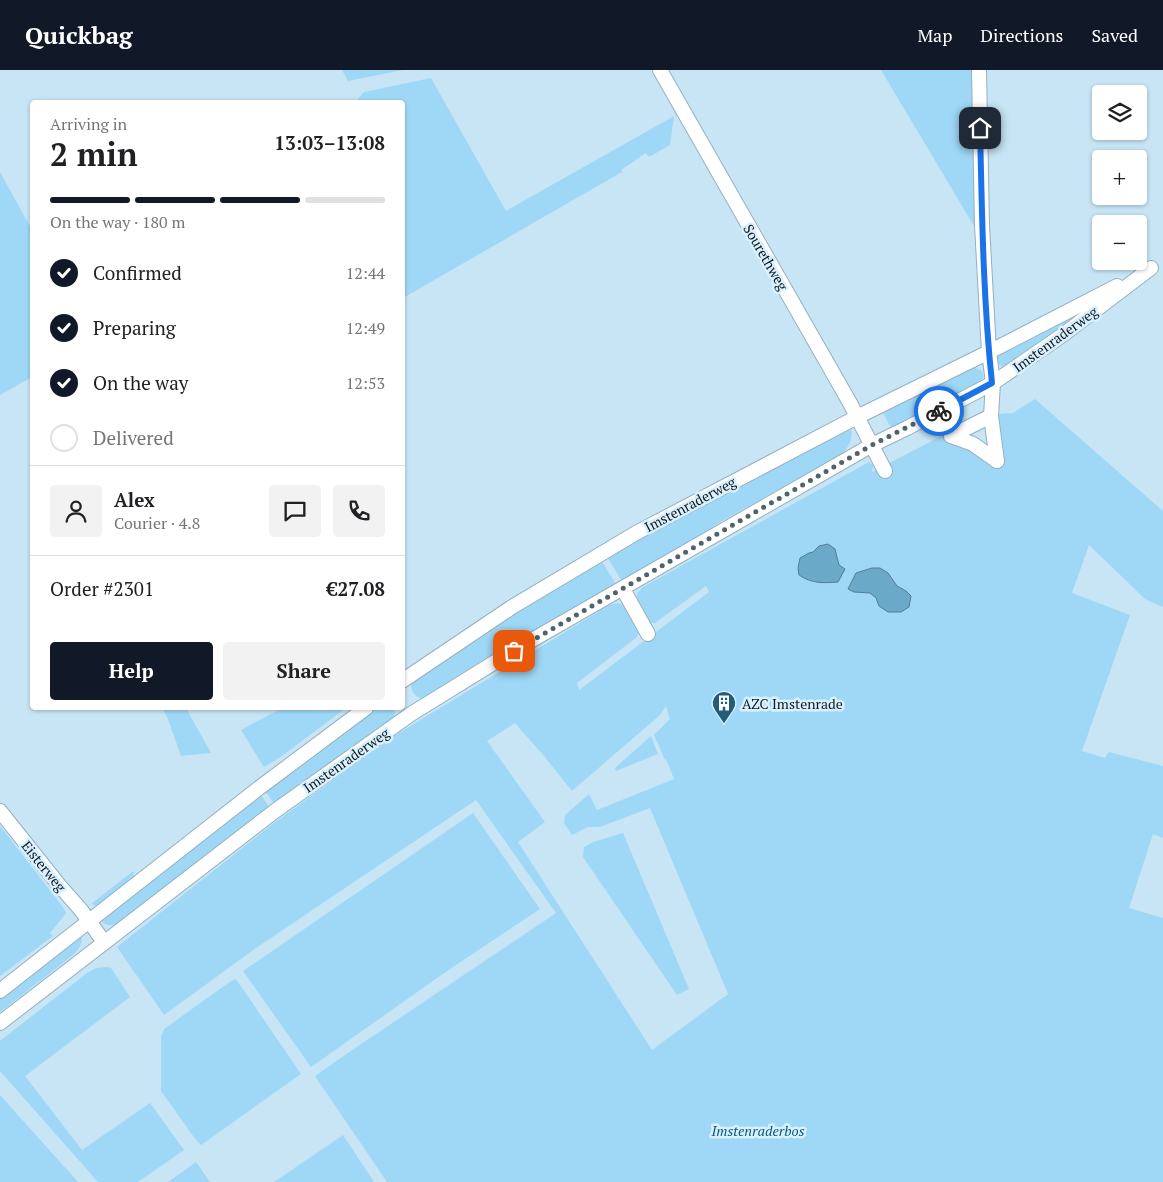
<!DOCTYPE html>
<meta charset="utf-8">
<style>
body{margin:0;font-family:"PT Serif",serif;background:#f2f2f2;color:#202124;height:100vh;display:flex;flex-direction:column;font-size:19px;white-space:nowrap}
*{box-sizing:border-box;margin:0}
p{font-size:16px;color:#757577}
.icon{flex:none;width:28px;height:28px;fill:none;stroke:currentColor;stroke-width:2;stroke-linecap:round;stroke-linejoin:round}
.map{position:relative;flex:1;overflow:hidden}
.sheet{position:absolute;left:30px;top:30px;width:375px;height:610px;display:flex;flex-direction:column;background:#fff;border-radius:5px;box-shadow:0 1px 4px #0004}
.sheet>*{flex:none}
.controls{position:absolute;left:1092px;top:15px;display:grid;gap:10px}
.controls a{display:grid;place-items:center;width:55px;height:55px;border-radius:5px;background:#fff;box-shadow:0 1px 4px #0004;font-size:25px}
.pin{position:absolute;display:grid;place-items:center;width:42px;height:42px;color:#fff;margin:-21px;border-radius:10px;box-shadow:0 2px 8px #0006}
.courier{position:absolute;display:grid;place-items:center;width:50px;height:50px;margin:-25px;border:4px solid #1a73e8;border-radius:50%;background:#fff;color:#222;box-shadow:0 1px 6px #0007}
.head em{font-style:normal;font-weight:700}
.head div{display:flex;flex-direction:column-reverse}
.head{display:flex;align-items:center;justify-content:space-between;height:85px;padding:0 20px}
h1{font-size:32px;font-weight:700;line-height:38px}
.bar{display:grid;grid-template-columns:repeat(4,1fr);gap:8px 5px;align-content:center;height:60px;padding:0 20px}
.bar i{height:6px;border-radius:4px;background:#e0e0e0}
.bar .on{background:#111827}
.bar p{grid-column:span 4}
.line{display:flex;align-items:center;gap:12px;padding:0 20px;border-top:1px solid #e0e0e0}
.line div{flex:1}
.round{display:grid;place-items:center;flex:none;width:52px;height:52px;border-radius:5px;background:#f2f2f2}
ol{padding:0 20px;list-style:none}
li{display:flex;align-items:center;gap:15px;height:55px}
li p{margin-inline-start:auto}
li .icon{padding:5px;border-radius:50%;background:#111827;color:#fff;stroke-width:4}
li:last-child{color:#757577}
li i{width:28px;height:28px;border:2px solid #e0e0e0;border-radius:50%}
.cta{display:flex;gap:10px;margin-top:auto;padding:10px 20px}
.cta a{flex:1;height:58px;border-radius:5px;background:#111827;color:#fff;font-size:20px;font-weight:700;line-height:58px;text-align:center}
.cta a+a{background:#f2f2f2;color:#202124}
header{display:flex;align-items:center;gap:30px;box-sizing:border-box;height:70px;padding:0 25px;background:#111827;color:#fff}
header strong{font-size:24px}
nav{display:flex;gap:28px;margin-inline-start:auto;font-size:18px}
.map>svg:first-child{display:block}
.green{fill:#9fd8f6;fill-rule:evenodd}
.water{fill:#6ba9c9;stroke:#507e97}
.lines{fill:none;stroke-linecap:round;stroke-linejoin:round}
.minor-casing{stroke:#94b0bf;stroke-width:16}
.minor{stroke:#fff;stroke-width:14}
.done{stroke:#50626b;stroke-width:5;stroke-dasharray:0 9}
.route{stroke:#1a73e8;stroke-width:6}
.labels{text-anchor:middle;dominant-baseline:central;stroke-width:5;stroke-linejoin:round;paint-order:stroke}
.street-label{font-size:14px;fill:#101b21;stroke:#d9f1fe}
.poi-label{font-size:14px;fill:#101b21;stroke:#d9f1fe;text-anchor:start}
.park-label{font-size:14px;font-style:italic;fill:#055a7a;stroke:#d9f1fe}
</style>
<header>
<strong>Quickbag</strong>
<nav><a>Map</a><a>Directions</a><a>Saved</a></nav>
</header>
<div class="map">
<svg width="1163" height="1112" viewBox="0 0 1163 1112">
<rect width="100%" height="100%" fill="#c7e5f5"/>
<!-- green -->
<g class="green">
<path d="M342 0H403L348 11Z"/>
<path d="M881 0H973L977 161Z"/>
<path d="M431 8 506 141 674 46 670 75 649 87 646 83 621 100 622 102 403 228 402 112 404 108 402 106V32H360L358 29 364 22Z"/>
<path d="M0 102 32 160V307L0 325Z"/>
<path d="M1077 242 1078 244 1069 252 1009 297H1003L997 293 996 289 999 282Z"/>
<path d="M973 297C983 300 986 304 981 313L892 360 881 339Z"/>
<path d="M1035 329 1163 441V537L1145 529 1089 475 1072 523 1130 545 1082 681 1105 688 1109 682 1163 696V768L1153 764 1129 838 1163 848V1112H387L315 1006 355 978 556 843 476 730 256 878 164 945 117 877 274 753 366 686 399 663 608 536C613 534 618 532 623 535 628 538 637 554 638 559 639 563 638 563 637 567L577 613 579 620 709 522 706 516 655 553H649C642 541 629 528 643 517L869 392 873 395 872 402 949 362 961 374H1000L996 356 999 344 1013 343ZM888 503 897 517 906 521 876 528 870 522H854ZM666 636 670 649 654 665 665 690 666 689 674 709 597 740 589 724 565 745 564 753 572 765 588 757H600L650 738 728 924 652 980 518 772 545 752 487 671 515 653 544 686 572 721 660 645Z"/>
<path d="M847 357 852 361C852 373 846 381 837 388L718 453 677 483 623 513 606 485Z"/>
<path d="M600 488 617 516 424 629C413 627 409 619 412 609Z"/>
<path d="M162 638H186L211 683 181 686 168 649Z"/>
<path d="M282 638H346L282 686 264 697 241 660Z"/>
<path d="M372 638H393L395 642 394 650 275 735 264 719Z"/>
<path d="M651 666 658 684 616 701 615 698Z"/>
<path d="M259 722 270 738 118 854C112 856 106 856 101 851V849Z"/>
<path d="M473 743 540 839 450 899 311 997 243 901Z"/>
<path d="M0 756 59 832 66 842 64 846 50 863 53 866 0 906Z"/>
<path d="M623 763 689 919 677 925 583 787 584 777 593 772Z"/>
<path d="M132 802H134L133 808 99 837 91 834Z"/>
<path d="M81 865C84 873 78 880 73 885L0 942V926Z"/>
<path d="M107 897 111 898 130 927 25 1006 82 1080 150 1033 184 1080 138 1112H98L0 1001V971L87 903 96 898Z"/>
<path d="M236 909 301 1004 201 1075 196 1070 161 1021V967L164 959 231 911Z"/>
<path d="M0 1025 78 1112H0Z"/>
<path d="M343 1065 374 1112H274Z"/>
<path d="M196 1092 210 1112H168Z"/>
</g>
<!-- water -->
<g class="water">
<path d="M828 474 835 479 839 495 845 499 838 512C824 513 812 514 799 505L798 498 800 488 809 483 813 482 819 476Z"/>
<path d="M872 498H880L888 503 897 516 906 521 911 526 909 537 901 542H888L879 536 876 528 870 523 854 522 848 519 856 503Z"/>
</g>
<g class="lines">
<!-- minor casing -->
<g class="minor-casing">
<g id="minor">
<path d="M660 0 850 333 885 401"/>
<path d="M979 0 982 155 989 282 993 313 991 346 997 391"/>
<path d="M951 366 973 374 997 391"/>
<path d="M951 366 991 346"/>
<path d="M623 519 648 564"/>
<path d="M402 611 512 537 636 463 857 347 989 282 1117 216"/>
<path d="M0 741 59 815 81 840 104 872"/>
<path d="M0 921 259 718 366 638"/>
<path d="M0 953 275 741 411 644 513 581 872 375 907 358 993 313 1064 264 1151 198"/>
</g>
</g>
<!-- minor -->
<use href="#minor" class="minor"/>
</g>
<g class="lines">
<!-- done -->
<path class="done" d="M514 581 872 375 939 341"/>
<!-- route -->
<path class="route" d="M939 341 992 313C983 228 982 143 980 58"/>
</g>
<!-- icons -->
<defs>
<g id="building-pin" transform="scale(1.25)"><path d="M0 17L-7.5 6A9.5 9.5 0 1 1 7.5 6Z" fill="#255c77" stroke="#d9f1fe"/><path d="M-4-6H4V6H1V3H-1V6H-4ZM-2.5-4.3h1.7v1.8h-1.7ZM.8-4.3h1.7v1.8H.8ZM-2.5-1h1.7V.8h-1.7ZM.8-1h1.7V.8H.8Z" fill="#fff"/></g>
</defs>
<g fill-rule="evenodd">
<use href="#building-pin" x="724" y="633"/>
</g>
<g class="labels">
<!-- street labels -->
<g class="street-label">
<text transform="translate(766 187) rotate(60)">Sourethweg</text>
<text transform="translate(1055 269) rotate(-36)">Imstenraderweg</text>
<text transform="translate(690 434) rotate(-28)">Imstenraderweg</text>
<text transform="translate(346 690) rotate(-35)">Imstenraderweg</text>
<text transform="translate(44 796) rotate(51)">Eisterweg</text>
</g>
<!-- poi labels -->
<g class="poi-label">
<text x="742" y="633">AZC Imstenrade</text>
</g>
<!-- park labels -->
<g class="park-label">
<text x="758" y="1060">Imstenraderbos</text>
</g>
</g>
</svg>
<div class="controls">
<a><svg class="icon" aria-label="layers" viewBox="0 0 24 24"><path d="M12 4l9 5-9 5-9-5zM3 14l9 5 9-5"/></svg></a>
<a>+</a>
<a>−</a>
</div>
<div class="pin" style="left:514px;top:581px;background:#ea580c"><svg class="icon" aria-label="bag" viewBox="0 0 24 24"><path d="M5 8h14l-1 12H6zM9 8a3 3 0 0 1 6 0"/></svg></div>
<div class="pin" style="left:980px;top:58px;background:#1f2937"><svg class="icon" aria-label="home" viewBox="0 0 24 24"><path d="M3 11l9-7 9 7M6 9v11h12V9"/></svg></div>
<div class="courier" style="left:939px;top:341px"><svg class="icon" aria-label="bike" viewBox="0 0 24 24"><circle cx="6" cy="16" r="4"/><circle cx="18" cy="16" r="4"/><path d="M6 16l4-8h5l3 8M10 8l3 8H6M13 5h3"/></svg></div>
<section class="sheet">
<div class="head"><div><h1>2 min</h1><p>Arriving in</p></div><em>13:03–13:08</em></div>
<div class="bar"><i class="on"></i><i class="on"></i><i class="on"></i><i></i><p>On the way · 180 m</p></div>
<ol>
<li><svg class="icon" aria-label="check" viewBox="0 0 24 24"><path d="M5 12l5 5 9-10"/></svg>Confirmed<p>12:44</p></li>
<li><svg class="icon" aria-label="check" viewBox="0 0 24 24"><path d="M5 12l5 5 9-10"/></svg>Preparing<p>12:49</p></li>
<li><svg class="icon" aria-label="check" viewBox="0 0 24 24"><path d="M5 12l5 5 9-10"/></svg>On the way<p>12:53</p></li>
<li><i></i>Delivered</li>
</ol>
<div class="line" style="height:90px"><a class="round"><svg class="icon" aria-label="person" viewBox="0 0 24 24"><circle cx="12" cy="8" r="4"/><path d="M4 21q1-7 8-7t8 7"/></svg></a><div><b>Alex</b><p>Courier · 4.8</p></div><a class="round"><svg class="icon" aria-label="chat" viewBox="0 0 24 24"><path d="M4 5h16v11H9l-5 4z"/></svg></a><a class="round"><svg class="icon" aria-label="phone" viewBox="0 0 24 24"><path d="M5 4h4l2 5-3 2q2 4 5 5l2-3 5 2v4C11 20 4 13 5 4z"/></svg></a></div>
<div class="line" style="height:65px"><div>Order #2301</div><b>€27.08</b></div>
<div class="cta"><a>Help</a><a>Share</a></div>
</section>
</div>
